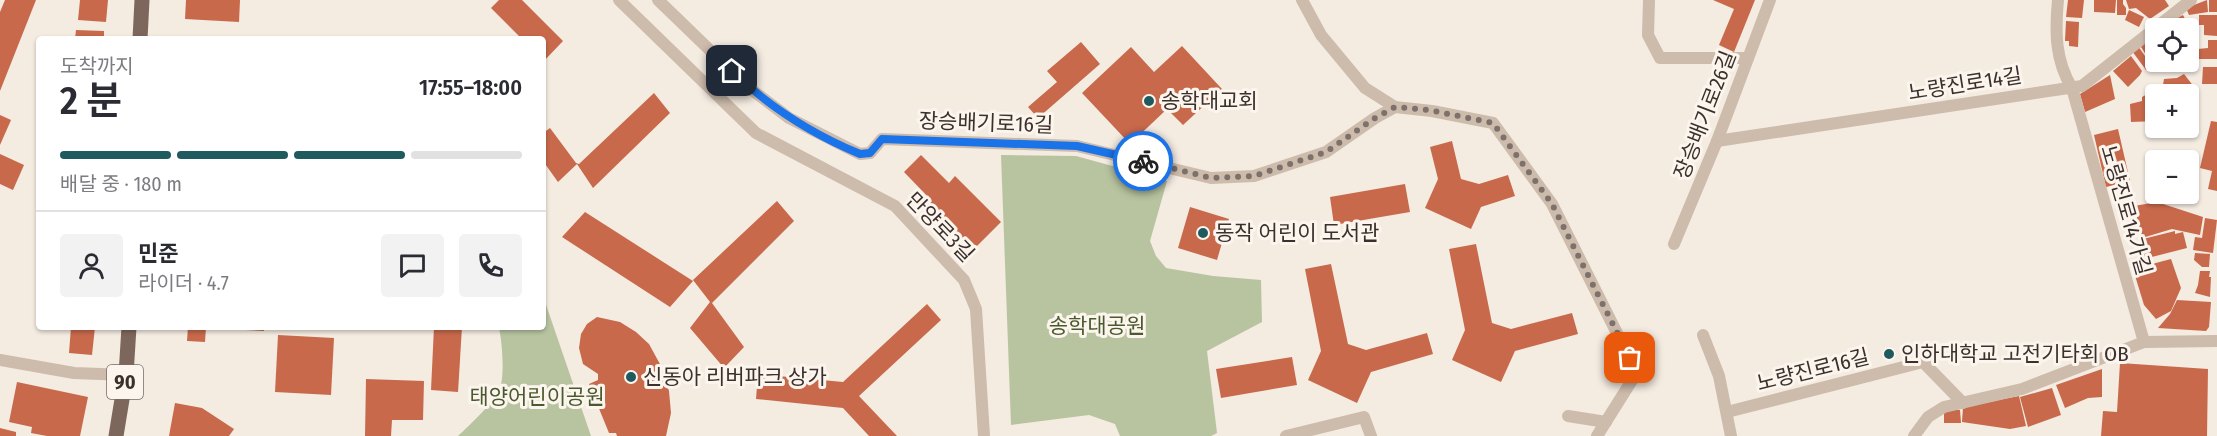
<!DOCTYPE html>
<html lang="ko">
<meta charset="utf-8">
<style>
body{margin:0;font-family:"Fira Sans Condensed","Noto Sans KR",sans-serif;background:#f2f2f3;color:#2b2b33;height:100vh;display:flex;flex-direction:column;font-size:22px;white-space:nowrap}
*{box-sizing:border-box;margin:0}
p{font-size:20px;color:#7c7c81}
.icon{flex:none;width:33px;height:33px;fill:none;stroke:currentColor;stroke-width:2;stroke-linecap:round;stroke-linejoin:round}
.map{position:relative;flex:1;overflow:hidden}
.panel{position:absolute;left:36px;top:36px;width:510px;height:294px;display:flex;flex-direction:column;background:#fff;border-radius:6px;box-shadow:0 2px 4px #0004}
.panel>*{flex:none}
.buttons{position:absolute;left:2145px;top:18px;display:grid;gap:12px}
.buttons a{display:grid;place-items:center;width:54px;height:54px;border-radius:6px;background:#fff;box-shadow:0 2px 4px #0004;font-size:30px}
.pin{position:absolute;display:grid;place-items:center;width:51px;height:51px;color:#fff;margin:-26px;border-radius:12px;box-shadow:0 3px 9px #0006}
.courier{position:absolute;display:grid;place-items:center;width:60px;height:60px;margin:-30px;border:4px solid #1a73e8;border-radius:50%;background:#fff;color:#222;box-shadow:0 2px 8px #0007}
.head em{font-style:normal;font-weight:600}
.head div{display:flex;flex-direction:column-reverse}
.head{display:flex;align-items:center;justify-content:space-between;height:102px;padding:0 24px}
h1{font-size:39px;font-weight:600;line-height:45px}
.bar{display:grid;grid-template-columns:repeat(4,1fr);gap:9px 6px;align-content:center;height:72px;padding:0 24px}
.bar i{height:8px;border-radius:4px;background:#e1e1e2}
.bar .active{background:#1f5a5e}
.bar p{grid-column:span 4}
.line{display:flex;align-items:center;gap:15px;padding:0 24px;border-top:2px solid #e1e1e2}
.line div{flex:1}
.round{display:grid;place-items:center;flex:none;width:63px;height:63px;border-radius:6px;background:#f2f2f3}
.map>svg:first-child{display:block}
.green{fill:#b8c4a0}
.building{fill:#c8694b}
.lines{fill:none;stroke-linecap:round;stroke-linejoin:round}
.street{stroke:#cdbbac;stroke-width:12}
.primary{stroke:#7d675c;stroke-width:15}
.done{stroke:#7c716b;stroke-width:6;stroke-dasharray:0 10.8}
.route{stroke:#1a73e8;stroke-width:8}
.poi-dot{fill:#1f5a5e;stroke:#fbf5ee;stroke-width:2}
.labels{text-anchor:middle;dominant-baseline:central;stroke-width:6;stroke-linejoin:round;paint-order:stroke}
.shield{fill:#fbf5ee;stroke:#756b66;stroke-width:1.5}
.shield-label{font-size:20px;font-weight:bold;fill:#3b302b}
.street-label{font-size:21px;fill:#3b302b;stroke:#fbf5ee}
.poi-label{font-size:21px;fill:#3b302b;stroke:#fbf5ee;text-anchor:start}
.park-label{font-size:21px;fill:#4a5a2e;stroke:#fbf5ee}
</style>
<div class="map">
<svg width="2217" height="436" viewBox="0 0 2217 436">
<rect width="100%" height="100%" fill="#f4ebe1"/>
<!-- green -->
<g class="green">
<path d="M1001 155 1076 156 1167 181 1150 241 1156 256 1166 268 1213 276 1261 280 1262 322 1207 351 1217 433 1211 436H1120L1115 424 1089 415 1011 425Z"/>
<path d="M543 296 591 436H458C468 427 495 401 500 389 505 373 502 343 499 327H543Z"/>
</g>
<!-- building -->
<g class="building">
<path d="M5 0H36L0 91V12Z"/>
<path d="M80 0H108L106 22 78 20Z"/>
<path d="M186 0H240L239 22 185 19Z"/>
<path d="M499 0H522L563 41 543 62V39H518L520 37 491 8Z"/>
<path d="M1713 0H1755L1734 52 1719 45 1734 9Z"/>
<path d="M2068 0H2084L2082 18 2066 17Z"/>
<path d="M2094 0H2116L2115 13 2094 12Z"/>
<path d="M2117 0H2123V4L2126 8V15H2117Z"/>
<path d="M2126 0H2165L2169 6 2150 19 2136 8 2129 9Z"/>
<path d="M2207 0 2208 12 2189 15 2186 8Z"/>
<rect x="2209" y="0" width="8" height="12"/>
<path d="M2129 10 2144 17 2139 27 2125 20Z"/>
<path d="M2183 15 2197 42 2192 45 2198 56 2188 61V28H2157Z"/>
<path d="M2199 15H2217V36L2204 35V25H2199Z"/>
<path d="M2066 21 2079 22 2078 47 2069 46V41H2065Z"/>
<path d="M76 30 104 31V39H75Z"/>
<path d="M2156 34V62H2162L2154 67 2139 44Z"/>
<path d="M2208 40H2217V59H2198V49L2208 48Z"/>
<path d="M1081 42 1100 64 1038 118 1028 107 1057 82 1047 71Z"/>
<path d="M1182 46 1222 89 1183 125 1167 109 1130 144 1082 93 1131 47 1154 72Z"/>
<path d="M2138 46 2152 66 2146 70 2132 51Z"/>
<path d="M2131 56 2142 71 2140 75 2128 87 2113 71Z"/>
<path d="M2203 67H2217V84H2202Z"/>
<path d="M2184 74 2198 92V118H2188V94H2156V121L2131 122 2130 104 2142 101V97L2163 85 2164 79 2177 78Z"/>
<path d="M2110 75 2115 99 2085 112 2080 94Z"/>
<path d="M654 93 670 113 593 188 577 164 558 182 543 161V133L550 128 576 163 579 164Z"/>
<path d="M0 115 11 120 0 145Z"/>
<path d="M2211 121 2217 122V191L2208 189 2212 171 2200 168Z"/>
<path d="M2118 129 2130 181 2106 187 2094 135Z"/>
<path d="M1452 141 1461 179 1479 184 1508 175 1515 196 1481 207 1471 229 1425 208 1438 179 1430 147Z"/>
<path d="M0 154 24 165 13 190 0 184Z"/>
<path d="M921 155 949 183 955 176 1001 222 974 249 929 205 932 201 904 172Z"/>
<path d="M2188 170 2199 171 2197 187 2188 186Z"/>
<path d="M1405 184 1410 212 1334 225 1330 197Z"/>
<path d="M777 201 794 221 712 303 744 347 724 368 690 328 710 302 693 280Z"/>
<path d="M2157 202 2203 217 2200 235 2172 229 2142 238 2134 206Z"/>
<path d="M1190 207 1229 219 1217 260 1178 248Z"/>
<path d="M585 212 693 281 670 307 562 237Z"/>
<path d="M2205 218 2217 220 2213 253 2193 250 2195 237 2202 238Z"/>
<path d="M2175 231V234L2183 232 2187 248 2144 259 2139 240Z"/>
<path d="M1476 244 1492 323 1511 329 1572 313 1578 334 1515 351 1501 382 1452 360 1465 330 1449 249Z"/>
<path d="M2195 253 2210 254 2209 267H2202L2194 260Z"/>
<path d="M2171 259 2181 288 2171 311 2156 319 2144 305 2133 269Z"/>
<path d="M1331 264 1348 344 1366 350 1427 333 1433 354 1371 372 1357 403 1308 380 1321 351 1305 269Z"/>
<path d="M2200 271H2210L2209 277H2211L2210 297 2195 293 2198 285Z"/>
<path d="M2177 300 2211 302 2209 327 2206 331 2158 328 2170 314Z"/>
<path d="M927 304 941 320 859 396 897 436H869L843 408 756 399 758 374 843 382Z"/>
<path d="M597 317 620 322 636 332 649 344 661 366 669 391 671 413 666 436H617L616 433H609L589 384 598 380V374L583 364 579 348 581 334 587 324Z"/>
<path d="M71 327H95L92 355 69 353Z"/>
<path d="M188 327H206L205 342 187 341Z"/>
<path d="M224 327H264V331L224 329Z"/>
<path d="M434 327H462L458 392 431 390Z"/>
<path d="M278 335 334 338 331 395 275 392Z"/>
<path d="M1292 357 1297 385 1221 398 1216 369Z"/>
<path d="M2120 363 2208 369 2207 436H2101L2103 411 2117 412Z"/>
<path d="M2102 369V397L2088 398 2065 408 2056 385Z"/>
<path d="M366 379 424 381 423 420H392L391 436H365Z"/>
<path d="M17 382 88 397 80 436H47L31 433 32 427 9 422Z"/>
<path d="M2052 388 2061 415 2028 427 2020 397Z"/>
<path d="M2019 396 2026 426 2010 429 1962 422 1963 407Z"/>
<path d="M175 403 202 408 234 429 229 436H169Z"/>
<path d="M1944 410H1960L1961 423H1944Z"/>
<path d="M0 428 16 432V436H0Z"/>
</g>
<g class="lines">
<!-- street -->
<g class="street">
<path d="M619 0 756 133 895 206 964 280 976 309 984 436"/>
<path d="M658 0 748 87 789 118 860 154 870 153 882 139 1077 146 1211 178 1254 176 1326 152 1375 118 1395 107 1432 111 1493 123 1552 204 1630 359 1634 377 1597 436"/>
<path d="M1302 0 1321 35 1365 88 1395 107"/>
<path d="M1649 0 1648 35 1660 58H1748"/>
<path d="M2058 0C2055 32 2055 60 2072 88L2144 342"/>
<path d="M1717 141 2082 86 2191 0"/>
<path d="M1674 244 1717 141 1770 0"/>
<path d="M1703 335 1719 376 1731 436"/>
<path d="M0 360 74 373 126 375"/>
<path d="M1727 412 1923 362 1963 403"/>
<path d="M1568 416 1606 422"/>
<path d="M1286 436 1364 417 1371 436"/>
<path d="M1914 436 1928 417 1944 407 2022 389 2144 342 2217 341"/>
</g>
<!-- primary -->
<g class="primary">
<path d="M140 39 142 0"/>
<path d="M116 436 126 375 129 327"/>
</g>
</g>
<g class="lines">
<!-- done -->
<path class="done" d="M1143 161 1211 178 1254 176 1326 152 1375 118 1395 107 1429 110 1493 123 1552 204 1630 358"/>
<!-- route -->
<path class="route" d="M732 71C769 107 812 134 860 154L870 153 882 139 1077 146 1143 161"/>
</g>
<!-- markers -->
<g class="poi-dot">
<circle cx="1149" cy="101" r="6"/>
<circle cx="1203" cy="233" r="6"/>
<circle cx="1889" cy="354" r="6"/>
<circle cx="631" cy="377" r="6"/>
</g>
<g class="labels">
<!-- shield labels -->
<rect class="shield" x="107" y="365" width="36" height="34" rx="4.5"/>
<g class="shield-label">
<text x="125" y="382">90</text>
</g>
<!-- street labels -->
<g class="street-label">
<text transform="translate(1965 84) rotate(-9)">노량진로14길</text>
<text transform="translate(1705 115) rotate(-69)">장승배기로26길</text>
<text transform="translate(986 123) rotate(2)">장승배기로16길</text>
<text transform="translate(2126 210) rotate(74)">노량진로14가길</text>
<text transform="translate(940 227) rotate(46)">만양로3길</text>
<text transform="translate(1813 370) rotate(-14)">노량진로16길</text>
</g>
<!-- poi labels -->
<g class="poi-label">
<text x="1161" y="101">송학대교회</text>
<text x="1215" y="233">동작 어린이 도서관</text>
<text x="1901" y="354">인하대학교 고전기타회 OB</text>
<text x="643" y="377">신동아 리버파크 상가</text>
</g>
<!-- park labels -->
<g class="park-label">
<text x="1097" y="326">송학대공원</text>
<text x="537" y="397">태양어린이공원</text>
</g>
</g>
</svg>
<div class="buttons">
<a><svg class="icon" aria-label="locate" viewBox="0 0 24 24"><circle cx="12" cy="12" r="6"/><path d="M12 2v4M12 18v4M2 12h4M18 12h4"/></svg></a>
<a>+</a>
<a>−</a>
</div>
<div class="pin" style="left:1630px;top:358px;background:#ea580c"><svg class="icon" aria-label="bag" viewBox="0 0 24 24"><path d="M5 8h14l-1 12H6zM9 8a3 3 0 0 1 6 0"/></svg></div>
<div class="pin" style="left:732px;top:71px;background:#1f2937"><svg class="icon" aria-label="home" viewBox="0 0 24 24"><path d="M3 11l9-7 9 7M6 9v11h12V9"/></svg></div>
<div class="courier" style="left:1143px;top:161px"><svg class="icon" aria-label="bike" viewBox="0 0 24 24"><circle cx="6" cy="16" r="4"/><circle cx="18" cy="16" r="4"/><path d="M6 16l4-8h5l3 8M10 8l3 8H6M13 5h3"/></svg></div>
<section class="panel">
<div class="head"><div><h1>2 분</h1><p>도착까지</p></div><em>17:55–18:00</em></div>
<div class="bar"><i class="active"></i><i class="active"></i><i class="active"></i><i></i><p>배달 중 · 180 m</p></div>
<div class="line" style="height:108px"><a class="round"><svg class="icon" aria-label="person" viewBox="0 0 24 24"><circle cx="12" cy="8" r="4"/><path d="M4 21q1-7 8-7t8 7"/></svg></a><div><b>민준</b><p>라이더 · 4.7</p></div><a class="round"><svg class="icon" aria-label="chat" viewBox="0 0 24 24"><path d="M4 5h16v11H9l-5 4z"/></svg></a><a class="round"><svg class="icon" aria-label="phone" viewBox="0 0 24 24"><path d="M5 4h4l2 5-3 2q2 4 5 5l2-3 5 2v4C11 20 4 13 5 4z"/></svg></a></div>
</section>
</div>
